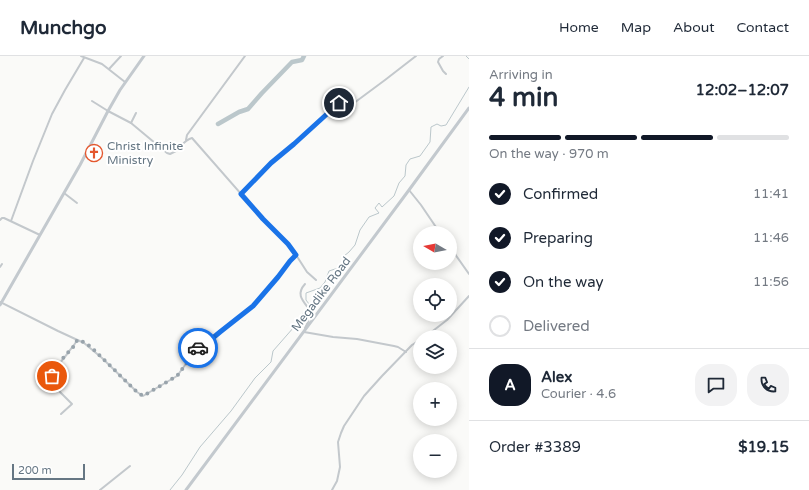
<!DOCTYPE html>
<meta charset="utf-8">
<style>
body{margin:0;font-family:"Varela Round",sans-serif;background:#f2f2f3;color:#1f2937;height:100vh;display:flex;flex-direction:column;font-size:15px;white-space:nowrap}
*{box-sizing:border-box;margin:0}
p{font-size:13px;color:#747a83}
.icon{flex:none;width:22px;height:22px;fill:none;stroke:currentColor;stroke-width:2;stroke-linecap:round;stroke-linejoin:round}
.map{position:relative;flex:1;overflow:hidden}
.details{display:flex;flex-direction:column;background:#fff;width:340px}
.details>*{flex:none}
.needle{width:26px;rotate:279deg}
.buttons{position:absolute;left:413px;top:170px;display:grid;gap:8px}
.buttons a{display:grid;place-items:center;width:44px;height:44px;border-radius:50%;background:#fff;box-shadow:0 2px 10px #0003;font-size:20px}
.scale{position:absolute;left:12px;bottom:10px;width:73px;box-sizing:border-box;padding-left:4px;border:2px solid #657683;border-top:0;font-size:11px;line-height:14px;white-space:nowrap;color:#657683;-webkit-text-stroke:3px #fff;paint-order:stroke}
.pin{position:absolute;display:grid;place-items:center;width:34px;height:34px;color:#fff;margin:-17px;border:2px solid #fff;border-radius:50%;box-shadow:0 1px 4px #0007}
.courier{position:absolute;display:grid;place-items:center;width:40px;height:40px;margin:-20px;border:3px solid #1a73e8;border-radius:50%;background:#fff;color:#222;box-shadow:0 1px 5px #0007}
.head em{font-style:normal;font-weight:800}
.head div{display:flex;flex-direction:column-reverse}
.head{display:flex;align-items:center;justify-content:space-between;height:68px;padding:0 20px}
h1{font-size:26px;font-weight:800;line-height:30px}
.bar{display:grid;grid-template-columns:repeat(4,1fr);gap:6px 4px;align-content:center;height:48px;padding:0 20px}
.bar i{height:5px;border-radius:3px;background:#e0e1e3}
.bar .selected{background:#111827}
.bar p{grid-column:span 4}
.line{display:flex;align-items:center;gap:10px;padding:0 20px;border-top:1px solid #e0e1e3}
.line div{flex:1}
.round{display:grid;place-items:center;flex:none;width:42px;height:42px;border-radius:16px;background:#f2f2f3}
ol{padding:0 20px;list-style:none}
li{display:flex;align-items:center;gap:12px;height:44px}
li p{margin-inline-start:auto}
li .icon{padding:4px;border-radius:50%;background:#111827;color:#fff;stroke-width:4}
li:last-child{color:#747a83}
li i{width:22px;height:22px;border:2px solid #e0e1e3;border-radius:50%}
header{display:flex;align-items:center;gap:24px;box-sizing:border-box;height:56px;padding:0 20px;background:#fff;border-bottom:1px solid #e0e1e3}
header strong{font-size:19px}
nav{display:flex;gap:22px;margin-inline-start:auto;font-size:14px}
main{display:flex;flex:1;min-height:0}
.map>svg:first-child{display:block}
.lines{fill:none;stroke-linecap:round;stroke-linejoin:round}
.stream{stroke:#bbc7cb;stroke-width:1}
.river{stroke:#bbc7cb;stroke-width:4.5}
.street{stroke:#c3c8cc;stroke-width:2}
.secondary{stroke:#c3c9ce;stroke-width:3}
.done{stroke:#99a4ac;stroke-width:4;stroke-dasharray:0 7.2}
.route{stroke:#1a73e8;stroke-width:5}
.labels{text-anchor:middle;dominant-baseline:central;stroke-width:4;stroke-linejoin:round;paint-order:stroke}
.poi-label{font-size:12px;fill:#657683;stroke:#fff;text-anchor:start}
.street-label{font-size:12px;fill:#657683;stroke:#fff}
</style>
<header>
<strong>Munchgo</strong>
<nav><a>Home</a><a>Map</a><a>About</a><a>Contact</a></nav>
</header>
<main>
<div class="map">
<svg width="469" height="434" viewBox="0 0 469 434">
<rect width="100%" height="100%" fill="#fafaf8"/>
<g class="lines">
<!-- stream -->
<g class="stream">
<path d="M466 0 469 3"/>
<path d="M170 434 182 419 200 391 231 355 255 322 271 306 273 295 294 271 309 248 306 244V237L320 232 325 226 329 215 338 212 344 206V200L349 196 355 189 360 174 369 161 379 157 375 152 379 147 382 151 394 140 399 127 405 120 406 109 410 103 420 100 430 86 431 71 437 68 441 70 446 69 469 31"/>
</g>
<!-- river -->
<path class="river" d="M218 68 239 56 248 53 262 37 292 6 302 4 304 0"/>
<!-- street -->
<g class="street">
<path d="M81 0 102 8 125 26"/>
<path d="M443 0 439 3 438 6 443 15 446 18"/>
<path d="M109 13 121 0"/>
<path d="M92 45 108 55 131 67 167 97 170 98C172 97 174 96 176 95 182 90 184 84 192 82L263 163 289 188 307 216 316 224"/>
<path d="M131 67 136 57"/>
<path d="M186 84 187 79 245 0"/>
<path d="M409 134 421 149 440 177"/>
<path d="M64 137 77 147"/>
<path d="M241 138 271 107 294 88 339 47 343 45 349 48 354 47 385 24 416 0"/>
<path d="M0 164 2 162H4L40 179"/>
<path d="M11 165 33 105 52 58 65 34 84 2"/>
<path d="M450 191 469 218"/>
<path d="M0 211 2 208"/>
<path d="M0 246 58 275 84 287 102 302 137 336 143 340 177 320 194 297 202 288 220 276 253 250 278 221 290 205 296 199"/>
<path d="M305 272 308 266 309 253C302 244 296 238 305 228"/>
<path d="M304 276 333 281 357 283 394 290 398 291 406 296"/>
<path d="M425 281 447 264 469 240"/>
<path d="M61 358 72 348 52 328 51 325C54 314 61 305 68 297 71 292 75 289 77 284"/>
<path d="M100 434 130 410"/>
<path d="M332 434 337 425 340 411 338 386 341 377 344 370 364 340 382 320 412 289 420 284"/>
</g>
<!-- secondary -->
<g class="secondary">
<path d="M0 249 80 109 108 55 120 34 144 0"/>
<path d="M186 434 409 134 469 52"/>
</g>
</g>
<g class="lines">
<!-- done -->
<path class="done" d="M52 320 63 302 76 288 77 284 84 286 91 291 137 336 143 340 177 320 198 292"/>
<!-- route -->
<path class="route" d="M198 292 206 285 214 281 220 276 253 250 278 221 290 205 296 199 288 188 263 163 241 138 271 107 294 88 339 47"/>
</g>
<!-- icons -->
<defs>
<g id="church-ring" transform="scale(0.9)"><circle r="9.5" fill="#fff" stroke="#e4572e" stroke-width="1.5"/><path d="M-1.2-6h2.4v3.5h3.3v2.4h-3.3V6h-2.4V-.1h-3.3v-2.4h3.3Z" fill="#e4572e"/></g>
</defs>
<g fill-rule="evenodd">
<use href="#church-ring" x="94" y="97"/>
</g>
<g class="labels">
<!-- poi labels -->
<g class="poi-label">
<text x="107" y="90">Christ Infinite<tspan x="107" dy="14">Ministry</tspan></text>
</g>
<!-- street labels -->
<g class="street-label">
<text transform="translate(321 238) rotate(-53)">Megadike Road</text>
</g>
</g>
</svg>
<div class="buttons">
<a><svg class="needle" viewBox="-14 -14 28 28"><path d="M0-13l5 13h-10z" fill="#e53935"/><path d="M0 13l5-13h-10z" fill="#747a83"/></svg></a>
<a><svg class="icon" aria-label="locate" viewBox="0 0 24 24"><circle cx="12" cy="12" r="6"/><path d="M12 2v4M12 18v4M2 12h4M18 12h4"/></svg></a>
<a><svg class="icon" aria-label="layers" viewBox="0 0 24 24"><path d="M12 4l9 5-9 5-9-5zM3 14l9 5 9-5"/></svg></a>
<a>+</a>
<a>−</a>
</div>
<div class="scale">200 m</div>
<div class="pin" style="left:52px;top:320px;background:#ea580c"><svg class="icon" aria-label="bag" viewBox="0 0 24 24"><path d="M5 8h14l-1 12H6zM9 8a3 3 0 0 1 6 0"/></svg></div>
<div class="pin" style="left:339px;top:47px;background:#1f2937"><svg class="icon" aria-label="home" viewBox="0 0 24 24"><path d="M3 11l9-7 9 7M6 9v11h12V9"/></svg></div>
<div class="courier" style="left:198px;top:292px"><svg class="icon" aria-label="car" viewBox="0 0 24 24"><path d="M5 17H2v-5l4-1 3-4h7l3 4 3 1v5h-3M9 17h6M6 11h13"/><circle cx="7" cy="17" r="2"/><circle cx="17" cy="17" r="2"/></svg></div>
</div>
<section class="details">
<div class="head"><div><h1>4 min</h1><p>Arriving in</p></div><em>12:02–12:07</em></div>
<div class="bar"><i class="selected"></i><i class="selected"></i><i class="selected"></i><i></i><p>On the way · 970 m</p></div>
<ol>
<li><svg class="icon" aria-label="check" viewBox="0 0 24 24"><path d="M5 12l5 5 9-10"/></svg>Confirmed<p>11:41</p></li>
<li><svg class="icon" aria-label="check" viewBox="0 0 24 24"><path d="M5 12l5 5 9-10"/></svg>Preparing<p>11:46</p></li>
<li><svg class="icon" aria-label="check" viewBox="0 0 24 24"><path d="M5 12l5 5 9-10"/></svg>On the way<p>11:56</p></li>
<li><i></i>Delivered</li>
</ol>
<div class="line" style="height:72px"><b class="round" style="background:#111827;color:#fff">A</b><div><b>Alex</b><p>Courier · 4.6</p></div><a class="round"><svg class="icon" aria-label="chat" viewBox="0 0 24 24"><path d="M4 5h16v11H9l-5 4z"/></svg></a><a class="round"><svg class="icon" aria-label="phone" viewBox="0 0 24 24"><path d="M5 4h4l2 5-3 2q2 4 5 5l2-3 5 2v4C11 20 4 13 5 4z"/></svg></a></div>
<div class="line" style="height:52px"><div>Order #3389</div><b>$19.15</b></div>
</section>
</main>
